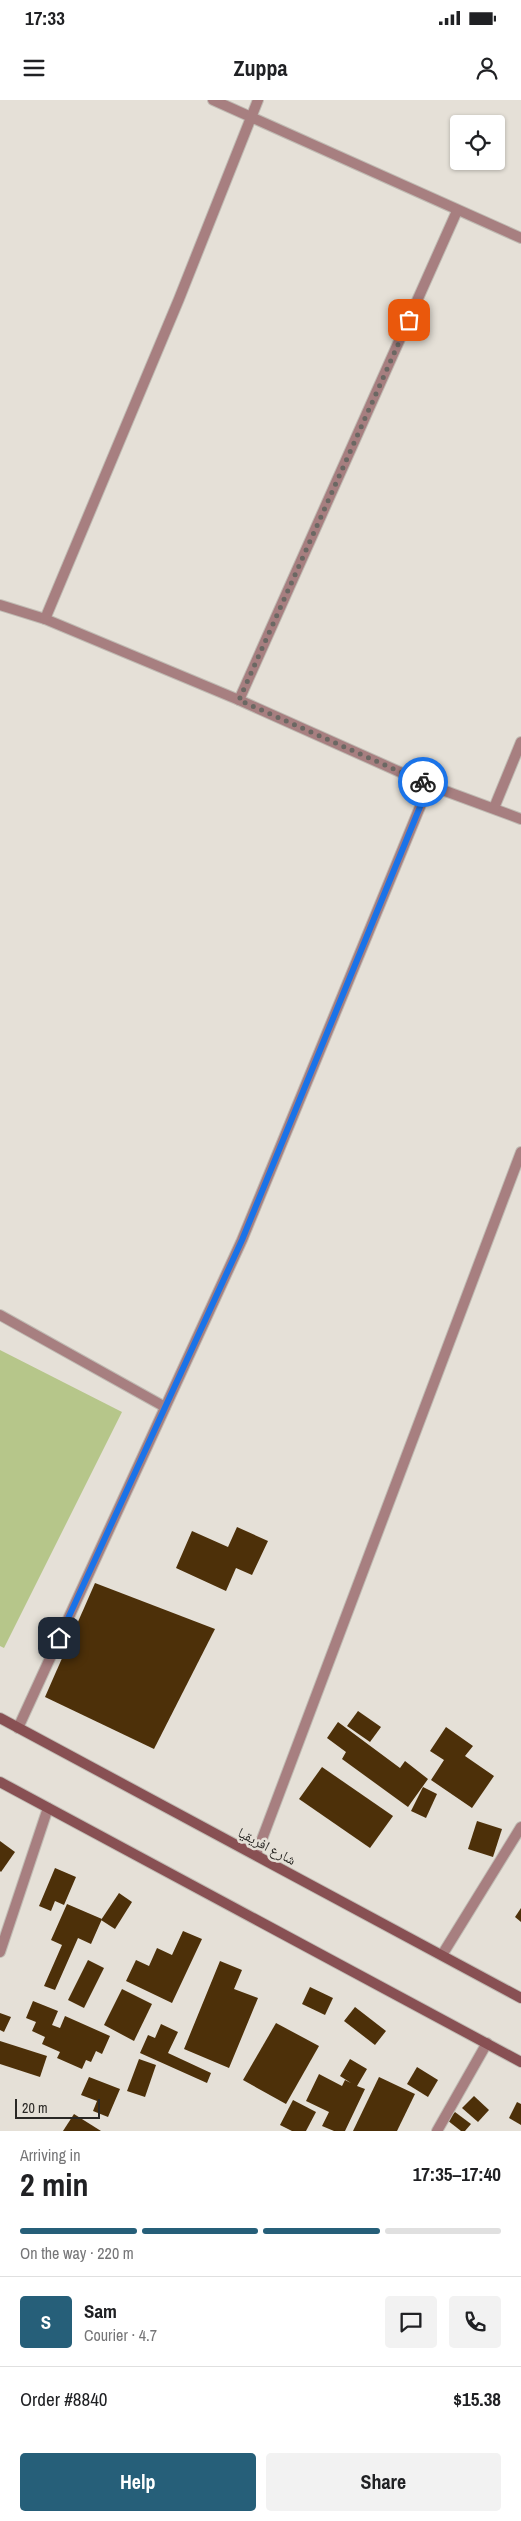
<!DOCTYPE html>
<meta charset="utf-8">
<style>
body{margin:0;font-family:"Archivo Narrow","Noto Naskh Arabic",sans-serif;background:#f2f2f2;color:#202124;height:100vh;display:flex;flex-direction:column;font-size:19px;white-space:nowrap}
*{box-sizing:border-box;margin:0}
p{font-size:16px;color:#757577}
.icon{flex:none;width:28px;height:28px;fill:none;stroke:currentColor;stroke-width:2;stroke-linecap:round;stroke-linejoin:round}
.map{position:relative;height:2031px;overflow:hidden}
.panel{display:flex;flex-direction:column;background:#fff;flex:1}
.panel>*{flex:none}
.buttons{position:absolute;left:450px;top:15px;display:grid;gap:10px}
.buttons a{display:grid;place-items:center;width:55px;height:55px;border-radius:5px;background:#fff;box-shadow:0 1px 4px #0004;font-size:25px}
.scale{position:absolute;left:15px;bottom:12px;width:85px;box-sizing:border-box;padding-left:5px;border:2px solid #2a2825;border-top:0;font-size:14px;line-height:18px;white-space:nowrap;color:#2a2825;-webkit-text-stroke:4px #e5e0d7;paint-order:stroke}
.pin{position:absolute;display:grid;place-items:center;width:42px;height:42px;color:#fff;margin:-21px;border-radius:10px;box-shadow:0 2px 8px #0006}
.courier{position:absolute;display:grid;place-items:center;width:50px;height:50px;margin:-25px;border:4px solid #1a73e8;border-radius:50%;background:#fff;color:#222;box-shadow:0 1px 6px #0007}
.summary em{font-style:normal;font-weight:700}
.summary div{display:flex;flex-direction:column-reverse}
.summary{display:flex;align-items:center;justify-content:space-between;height:85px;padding:0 20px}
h1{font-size:32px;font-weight:700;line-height:38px}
.bar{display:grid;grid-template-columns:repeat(4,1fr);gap:8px 5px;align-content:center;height:60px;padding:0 20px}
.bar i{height:6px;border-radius:4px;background:#e0e0e0}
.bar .current{background:#265f79}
.bar p{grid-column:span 4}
.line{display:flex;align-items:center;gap:12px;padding:0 20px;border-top:1px solid #e0e0e0}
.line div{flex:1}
.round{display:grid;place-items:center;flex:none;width:52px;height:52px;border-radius:5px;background:#f2f2f2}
.action{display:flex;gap:10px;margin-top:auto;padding:10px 20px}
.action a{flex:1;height:58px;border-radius:5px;background:#265f79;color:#fff;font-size:20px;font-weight:700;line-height:58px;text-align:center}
.action a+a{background:#f2f2f2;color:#202124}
.status{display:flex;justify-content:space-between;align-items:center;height:35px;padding:0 25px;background:#fff;direction:ltr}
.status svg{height:14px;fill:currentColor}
header{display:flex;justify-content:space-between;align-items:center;height:65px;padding:0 20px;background:#fff;font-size:22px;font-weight:700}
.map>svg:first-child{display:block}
.green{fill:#b6c68a}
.building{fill:#4d3009}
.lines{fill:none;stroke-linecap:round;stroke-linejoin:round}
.street-casing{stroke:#c0bbb3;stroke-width:12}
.secondary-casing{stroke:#c0bbb3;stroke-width:12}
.street{stroke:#a77f80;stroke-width:10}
.secondary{stroke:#885053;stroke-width:10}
.done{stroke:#6b6863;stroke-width:5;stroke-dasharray:0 9}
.route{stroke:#1a73e8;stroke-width:6}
.labels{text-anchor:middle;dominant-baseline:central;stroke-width:5;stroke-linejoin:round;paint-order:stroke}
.street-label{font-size:14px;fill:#2a2825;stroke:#e5e0d7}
</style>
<div class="status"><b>17:33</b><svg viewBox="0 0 49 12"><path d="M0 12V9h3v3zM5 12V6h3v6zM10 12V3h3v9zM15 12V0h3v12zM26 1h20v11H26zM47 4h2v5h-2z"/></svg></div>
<header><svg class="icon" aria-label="menu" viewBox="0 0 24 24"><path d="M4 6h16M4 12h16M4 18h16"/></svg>Zuppa<svg class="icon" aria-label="person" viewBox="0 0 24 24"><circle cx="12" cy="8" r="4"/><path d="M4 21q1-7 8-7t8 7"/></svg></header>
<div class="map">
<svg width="521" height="2031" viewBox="0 0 521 2031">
<rect width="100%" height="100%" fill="#e5e0d7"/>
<!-- green -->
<path class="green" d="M0 1250 122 1312 4 1548 0 1546Z"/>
<!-- building -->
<g class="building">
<path d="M237 1427 268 1441 252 1475 236 1468 226 1491 176 1468 192 1431 228 1447Z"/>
<path d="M95 1483 215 1529 154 1649 45 1597Z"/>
<path d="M358 1611 381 1627 370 1642 347 1626Z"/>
<path d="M338 1622 400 1668 405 1661 428 1679 408 1707 342 1659 346 1652 327 1638Z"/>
<path d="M446 1627 473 1646 465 1656 494 1676 472 1708 431 1680 444 1660 430 1651Z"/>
<path d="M322 1667 393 1716 370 1748 299 1699Z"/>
<path d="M423 1687 437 1694 426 1718 411 1711Z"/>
<path d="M477 1721 502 1729 493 1757 468 1749Z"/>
<path d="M0 1741 15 1752 1 1772 0 1771Z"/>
<path d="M55 1768 76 1777 64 1805 55 1801 51 1811 39 1806Z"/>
<path d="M119 1793 132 1802 115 1829 101 1820Z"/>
<path d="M67 1804 102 1819 91 1844 78 1838 55 1890 44 1886 62 1845 51 1840Z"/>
<path d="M521 1808V1822L515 1817Z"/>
<path d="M183 1831 202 1839 172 1903 126 1881 136 1860 149 1866 157 1848 172 1855Z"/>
<path d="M88 1860 104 1868 84 1908 68 1900Z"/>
<path d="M220 1861 242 1870 234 1889 258 1898 229 1968 184 1949Z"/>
<path d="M310 1887 333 1898 325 1915 302 1904Z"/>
<path d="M122 1889 152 1904 134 1941 104 1925Z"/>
<path d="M33 1901 58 1911 52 1925 60 1928 65 1916 110 1936 102 1954 96 1951 91 1962 86 1960 82 1969 57 1958 60 1952 42 1944 45 1937 32 1931 36 1922 26 1918Z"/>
<path d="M355 1907 386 1931 375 1945 344 1921Z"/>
<path d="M0 1913 11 1917 4 1932 0 1930Z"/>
<path d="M276 1923 319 1946 286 2004 243 1980Z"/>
<path d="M161 1924 178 1932 168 1953 211 1973 207 1983 140 1953 148 1935 155 1938Z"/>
<path d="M0 1941 47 1956 40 1977 0 1964Z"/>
<path d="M139 1959 156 1965 145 1997 127 1991Z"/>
<path d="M350 1959 367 1969 357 1986 365 1989 345 2031H334L322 2026 329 2012 306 2001 319 1974 342 1986 345 1980 351 1983 340 1976Z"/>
<path d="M417 1967 438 1980 428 1997 407 1984Z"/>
<path d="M89 1977 120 1989 108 2017 93 2011 97 2001 81 1995Z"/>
<path d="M379 1977 415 1994 397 2031H353Z"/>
<path d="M474 1996 489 2010 478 2022 462 2008Z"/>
<path d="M293 2000 316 2012 306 2031H292L280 2025Z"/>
<path d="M517 2002 521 2004V2025L509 2018Z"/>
<path d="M455 2012 471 2024 465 2031H461L447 2020Z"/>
<path d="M74 2014 101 2031H63Z"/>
</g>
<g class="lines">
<!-- street casing -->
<g class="street-casing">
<g id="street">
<path d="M213 0 521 138"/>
<path d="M0 505 45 519 239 600 429 685 521 719"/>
<path d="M45 519 179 199 258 0"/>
<path d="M239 600 457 111"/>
<path d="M494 708 521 642"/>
<path d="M0 1215 165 1307"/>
<path d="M18 1628 242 1140 429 685"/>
<path d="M256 1755 521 1052"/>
<path d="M0 1852 48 1708"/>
<path d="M442 1855 521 1727"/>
<path d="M437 2031 487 1943"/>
</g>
</g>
<!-- secondary casing -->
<g class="secondary-casing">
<g id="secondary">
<path d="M0 1618 521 1898"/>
<path d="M0 1682 521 1962"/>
</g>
</g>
<!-- street -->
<use href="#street" class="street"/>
<!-- secondary -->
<use href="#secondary" class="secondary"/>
</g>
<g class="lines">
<!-- done -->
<path class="done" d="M409 220 239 600 423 682"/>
<!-- route -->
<path class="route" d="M59 1538 242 1140 429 685 423 682"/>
</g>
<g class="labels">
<!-- street labels -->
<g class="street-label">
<text transform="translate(267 1746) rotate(28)">شارع افريقيا</text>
</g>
</g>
</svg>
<div class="buttons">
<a><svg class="icon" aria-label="locate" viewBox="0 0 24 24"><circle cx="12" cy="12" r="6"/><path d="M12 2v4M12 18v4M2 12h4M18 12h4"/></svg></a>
</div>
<div class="scale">20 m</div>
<div class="pin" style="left:409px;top:220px;background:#ea580c"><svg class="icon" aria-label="bag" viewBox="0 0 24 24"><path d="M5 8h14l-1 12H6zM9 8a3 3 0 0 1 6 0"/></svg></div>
<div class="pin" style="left:59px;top:1538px;background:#1f2937"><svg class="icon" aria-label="home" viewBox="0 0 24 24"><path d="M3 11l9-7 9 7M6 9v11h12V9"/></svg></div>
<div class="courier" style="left:423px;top:682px"><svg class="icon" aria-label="bike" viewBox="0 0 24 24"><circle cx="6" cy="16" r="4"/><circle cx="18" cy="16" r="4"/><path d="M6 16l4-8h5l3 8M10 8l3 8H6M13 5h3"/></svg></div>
</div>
<section class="panel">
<div class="summary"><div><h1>2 min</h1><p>Arriving in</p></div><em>17:35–17:40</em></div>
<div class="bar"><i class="current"></i><i class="current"></i><i class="current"></i><i></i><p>On the way · 220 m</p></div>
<div class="line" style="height:90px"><b class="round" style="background:#265f79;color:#fff">S</b><div><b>Sam</b><p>Courier · 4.7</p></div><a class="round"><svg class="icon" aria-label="chat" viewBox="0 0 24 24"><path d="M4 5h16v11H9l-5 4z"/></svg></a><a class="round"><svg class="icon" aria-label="phone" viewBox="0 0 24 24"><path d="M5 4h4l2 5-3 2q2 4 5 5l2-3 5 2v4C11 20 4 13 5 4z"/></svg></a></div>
<div class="line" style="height:65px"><div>Order #8840</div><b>$15.38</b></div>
<div class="action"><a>Help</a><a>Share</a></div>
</section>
